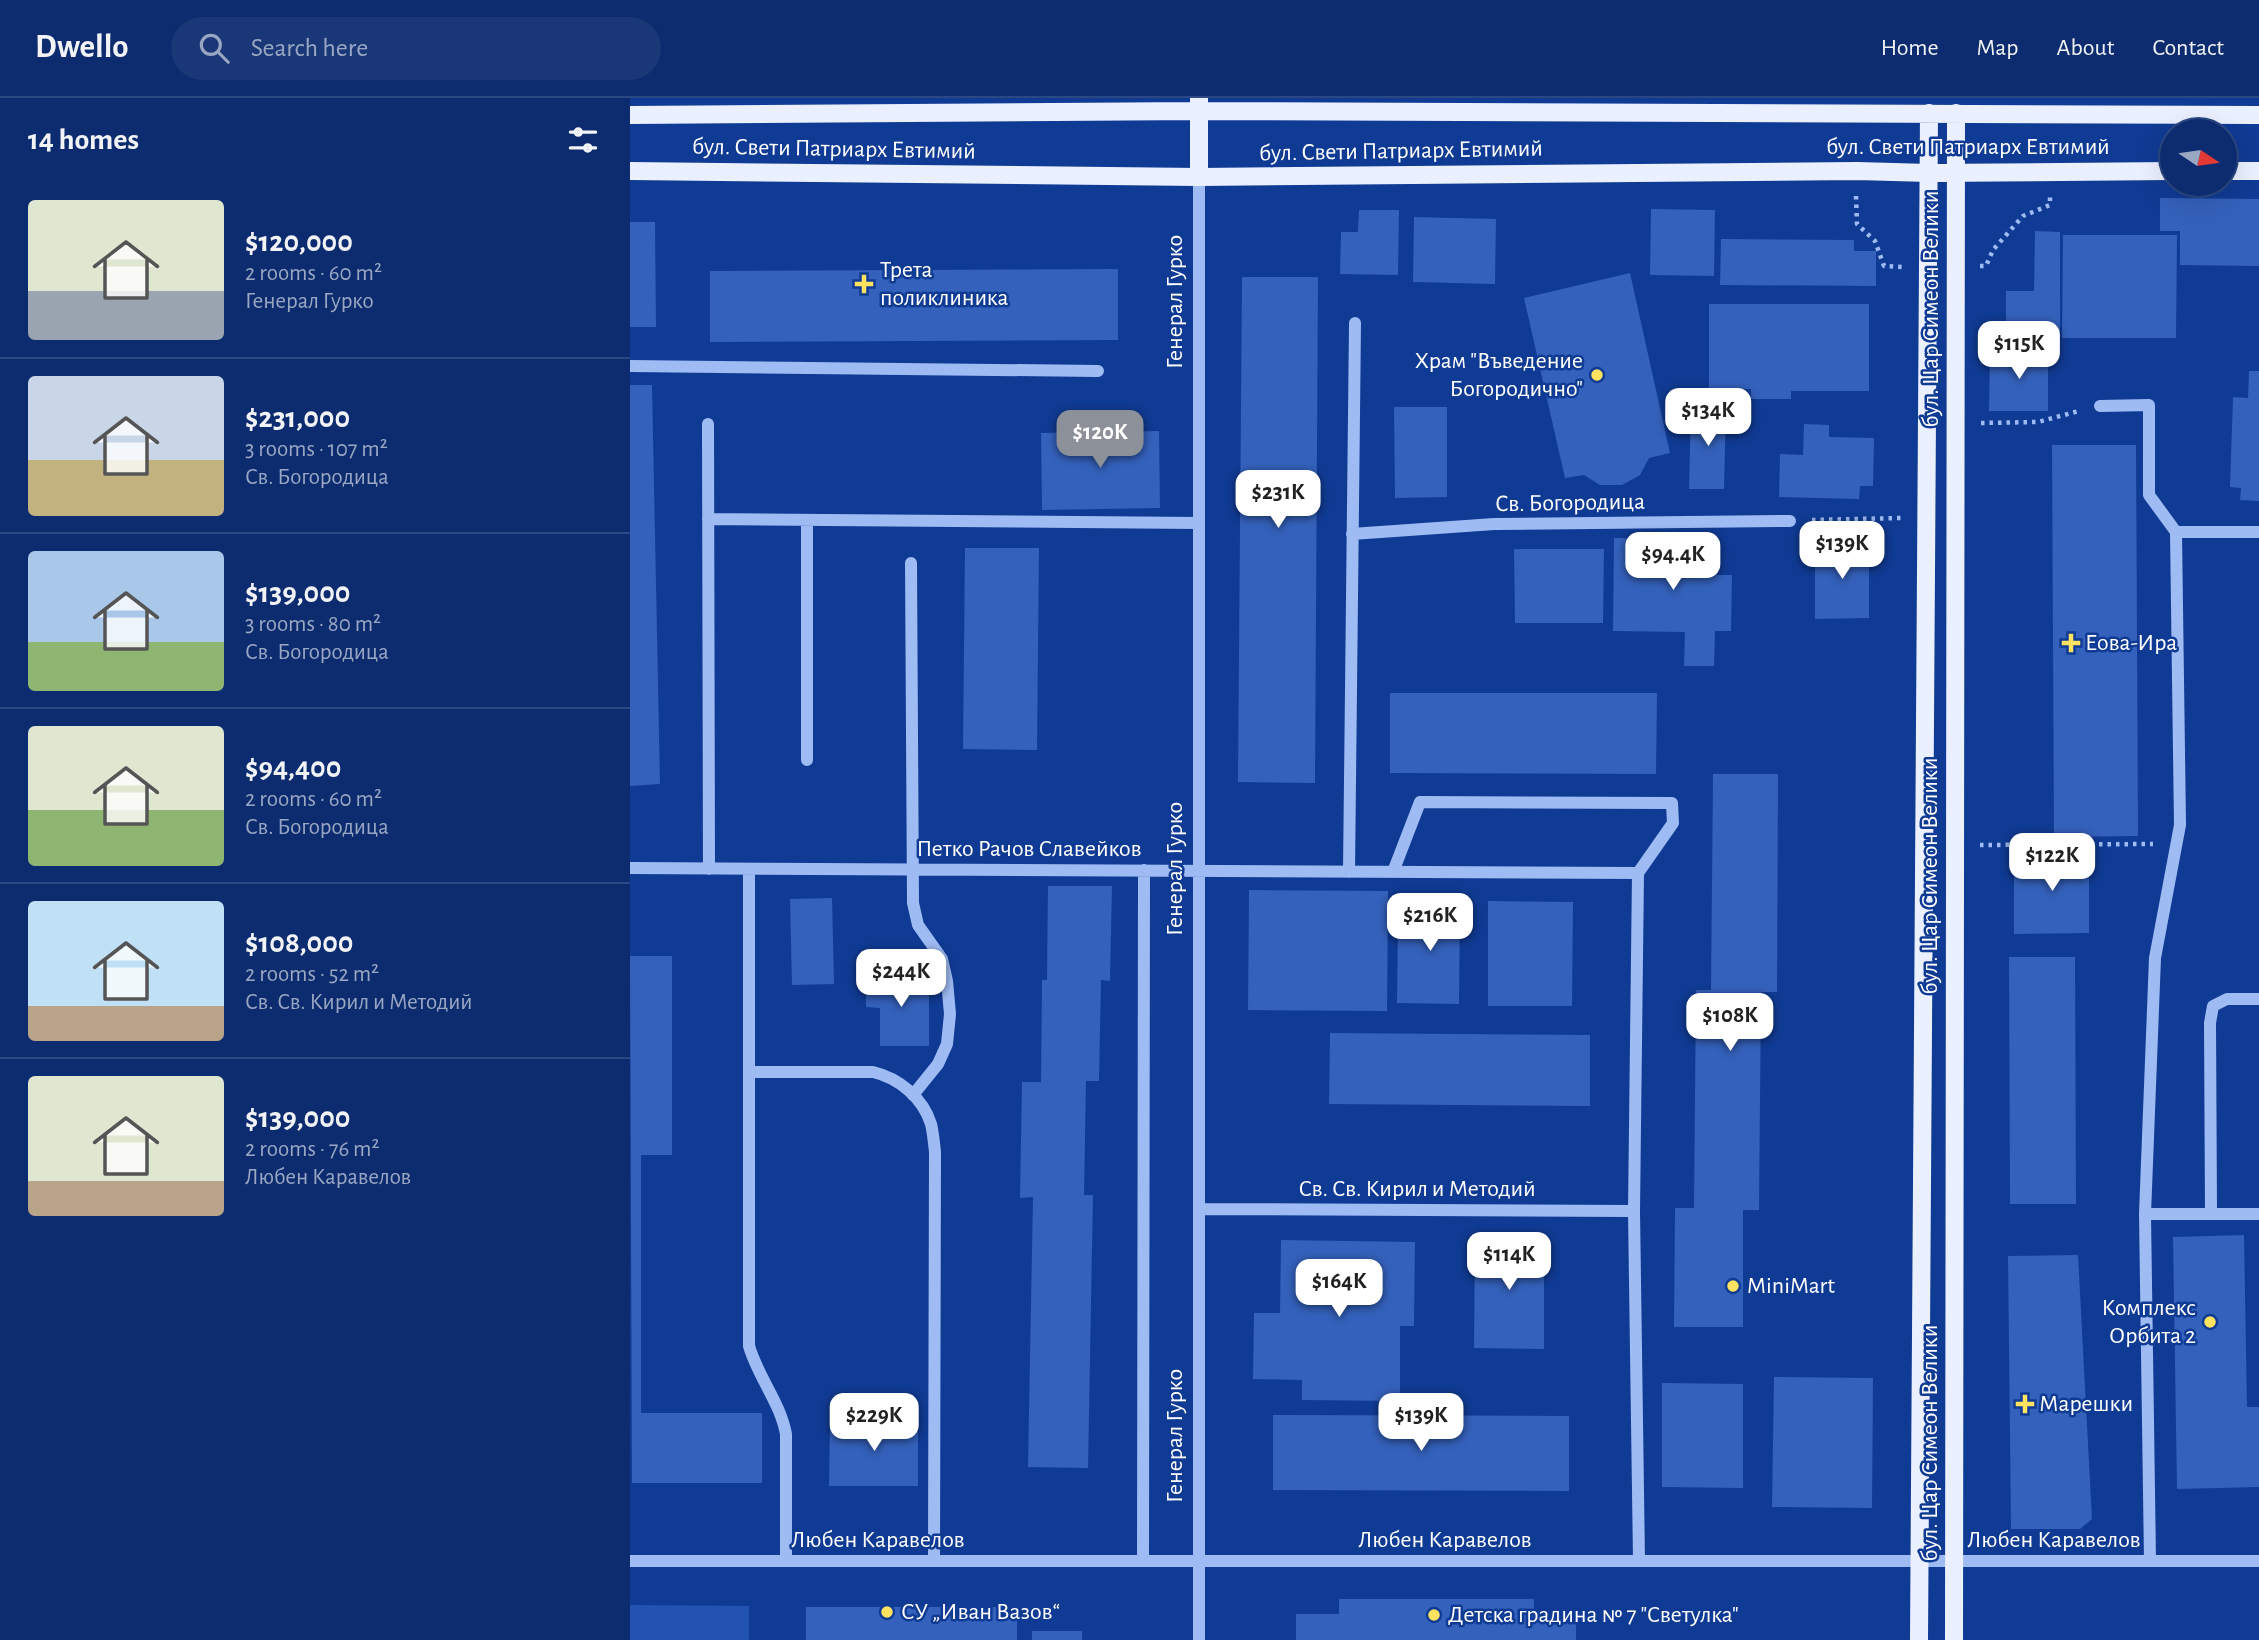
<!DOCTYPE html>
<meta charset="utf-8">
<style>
:root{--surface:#0c2c6f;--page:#1a3877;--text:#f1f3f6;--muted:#9aa7c3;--line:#2c4882;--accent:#8c9099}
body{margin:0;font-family:"Alegreya Sans",sans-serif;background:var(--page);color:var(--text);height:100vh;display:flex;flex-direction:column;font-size:26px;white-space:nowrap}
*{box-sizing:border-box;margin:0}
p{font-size:23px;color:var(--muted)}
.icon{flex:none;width:38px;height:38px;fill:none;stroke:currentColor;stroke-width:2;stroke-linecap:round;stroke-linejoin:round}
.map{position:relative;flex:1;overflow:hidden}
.side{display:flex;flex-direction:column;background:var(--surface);width:630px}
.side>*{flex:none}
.needle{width:46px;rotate:103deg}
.buttons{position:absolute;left:1530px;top:21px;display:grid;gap:14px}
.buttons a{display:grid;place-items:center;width:77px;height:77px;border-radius:50%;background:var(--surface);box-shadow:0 7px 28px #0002,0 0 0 2px var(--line);font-size:35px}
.price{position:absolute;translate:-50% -60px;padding:0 16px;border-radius:14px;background:#fff;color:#222;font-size:23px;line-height:46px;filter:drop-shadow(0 2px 4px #0008)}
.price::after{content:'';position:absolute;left:50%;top:42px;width:21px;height:16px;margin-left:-10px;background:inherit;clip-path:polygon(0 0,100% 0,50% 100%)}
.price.current{background:var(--accent);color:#fff}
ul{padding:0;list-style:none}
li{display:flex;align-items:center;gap:21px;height:175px;padding:0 28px}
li+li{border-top:2px solid var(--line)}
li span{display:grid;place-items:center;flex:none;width:196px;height:140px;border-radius:7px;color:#555}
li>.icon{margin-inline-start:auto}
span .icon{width:84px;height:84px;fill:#fffc;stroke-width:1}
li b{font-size:30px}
h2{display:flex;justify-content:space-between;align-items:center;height:84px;padding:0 28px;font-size:30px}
header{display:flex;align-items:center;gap:42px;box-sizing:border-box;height:98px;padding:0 35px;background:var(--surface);border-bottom:2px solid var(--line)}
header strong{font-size:33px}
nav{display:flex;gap:38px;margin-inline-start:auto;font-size:24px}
.search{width:490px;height:63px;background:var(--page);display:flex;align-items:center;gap:18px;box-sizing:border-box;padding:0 24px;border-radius:38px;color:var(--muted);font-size:26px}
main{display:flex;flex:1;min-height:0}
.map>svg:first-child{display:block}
.green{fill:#2253b3}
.building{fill:#3461bb}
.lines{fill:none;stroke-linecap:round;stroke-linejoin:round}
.path{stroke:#9ebbf3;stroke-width:4.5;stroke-dasharray:3.5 5;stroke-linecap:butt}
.minor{stroke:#9ebbf3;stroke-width:12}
.major{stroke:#eaf0ff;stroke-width:18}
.poi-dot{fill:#ffe360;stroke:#103b94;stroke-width:2.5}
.labels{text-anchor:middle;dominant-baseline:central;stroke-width:5;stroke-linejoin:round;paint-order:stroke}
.street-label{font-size:24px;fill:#fff;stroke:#103b94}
.poi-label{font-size:24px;fill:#fff;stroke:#103b94;text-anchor:start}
</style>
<header>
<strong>Dwello</strong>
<div class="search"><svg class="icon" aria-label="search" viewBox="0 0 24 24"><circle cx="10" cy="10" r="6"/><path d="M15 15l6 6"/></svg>Search here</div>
<nav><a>Home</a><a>Map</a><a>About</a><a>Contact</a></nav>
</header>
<main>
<section class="side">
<h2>14 homes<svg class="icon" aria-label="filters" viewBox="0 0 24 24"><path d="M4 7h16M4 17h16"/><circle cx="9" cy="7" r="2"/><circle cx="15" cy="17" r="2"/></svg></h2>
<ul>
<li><span style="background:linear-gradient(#dfe7d0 65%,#9aa5b1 0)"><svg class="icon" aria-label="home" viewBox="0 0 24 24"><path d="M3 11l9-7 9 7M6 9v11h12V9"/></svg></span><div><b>$120,000</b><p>2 rooms · 60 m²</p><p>Генерал Гурко</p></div></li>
<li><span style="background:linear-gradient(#c9d6e8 60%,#c2b280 0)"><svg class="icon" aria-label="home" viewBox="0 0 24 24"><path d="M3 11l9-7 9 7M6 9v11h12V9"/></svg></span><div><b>$231,000</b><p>3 rooms · 107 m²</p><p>Св. Богородица</p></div></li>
<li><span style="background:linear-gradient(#a9c7e8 65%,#8fb573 0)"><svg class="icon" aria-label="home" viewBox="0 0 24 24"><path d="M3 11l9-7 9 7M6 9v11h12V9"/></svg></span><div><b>$139,000</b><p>3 rooms · 80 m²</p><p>Св. Богородица</p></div></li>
<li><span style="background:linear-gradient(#dfe7d0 60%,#8fb573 0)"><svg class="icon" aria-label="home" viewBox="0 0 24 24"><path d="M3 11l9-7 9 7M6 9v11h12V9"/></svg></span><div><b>$94,400</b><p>2 rooms · 60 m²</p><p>Св. Богородица</p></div></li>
<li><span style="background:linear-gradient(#bfe0f5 75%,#b9a48a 0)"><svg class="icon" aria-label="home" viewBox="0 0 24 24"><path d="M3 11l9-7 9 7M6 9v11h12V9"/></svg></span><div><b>$108,000</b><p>2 rooms · 52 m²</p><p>Св. Св. Кирил и Методий</p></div></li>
<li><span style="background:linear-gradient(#dfe7d0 75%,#b9a48a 0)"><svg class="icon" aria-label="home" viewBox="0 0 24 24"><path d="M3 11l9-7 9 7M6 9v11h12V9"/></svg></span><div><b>$139,000</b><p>2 rooms · 76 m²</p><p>Любен Каравелов</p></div></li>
</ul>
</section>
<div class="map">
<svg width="1629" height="1542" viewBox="0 0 1629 1542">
<rect width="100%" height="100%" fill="#103b94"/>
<path class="green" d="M 0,1507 L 119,1508 L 119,1542 L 0,1542 Z"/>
<path class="building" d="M 1530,100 L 1629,101 L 1629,168 L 1550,167 L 1550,133 L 1530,133 Z
M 1021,111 L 1085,112 L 1084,178 L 1020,177 Z
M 729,112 L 769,112 L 768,177 L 710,176 L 711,134 L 728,134 Z
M 784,119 L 866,121 L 865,186 L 783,184 Z
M 0,124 L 25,124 L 26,229 L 0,229 Z
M 1405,133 L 1430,134 L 1430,248 L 1376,248 L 1376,193 L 1404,193 Z
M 1433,137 L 1547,137 L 1546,240 L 1432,240 Z
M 1091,141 L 1224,142 L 1224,153 L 1246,153 L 1246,188 L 1090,187 Z
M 488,171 L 488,242 L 80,244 L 80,173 Z
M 1000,175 L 1040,355 L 1019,360 L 1010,377 L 992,387 L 970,387 L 954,377 L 935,380 L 894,200 Z
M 612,179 L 688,179 L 685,685 L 608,684 Z
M 1079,206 L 1239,206 L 1239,293 L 1161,293 L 1161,301 L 1121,301 L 1121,291 L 1079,291 Z
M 1360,252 L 1418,252 L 1418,313 L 1359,313 Z
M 1619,273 L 1629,273 L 1629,403 L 1610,402 L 1611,390 L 1600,389 L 1603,299 L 1618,300 Z
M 0,287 L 22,287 L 30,686 L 0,688 Z
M 764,309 L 817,309 L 817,399 L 765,400 Z
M 1061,309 L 1096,309 L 1094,391 L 1059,391 Z
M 1174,326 L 1199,327 L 1199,339 L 1244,340 L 1243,388 L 1230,388 L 1229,401 L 1149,399 L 1150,356 L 1173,357 Z
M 529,333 L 530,410 L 412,412 L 411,335 Z
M 1422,347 L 1506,347 L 1508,738 L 1424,739 Z
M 984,440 L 1088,441 L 1087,477 L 1102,477 L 1101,533 L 1085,533 L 1084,568 L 1054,568 L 1055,534 L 983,533 Z
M 1185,446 L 1239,446 L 1239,520 L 1185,521 Z
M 335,450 L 409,450 L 407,652 L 333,651 Z
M 884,451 L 974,451 L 973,525 L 885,525 Z
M 760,595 L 1027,595 L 1026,676 L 760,675 Z
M 1083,676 L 1148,676 L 1147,894 L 1131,894 L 1129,1112 L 1113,1112 L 1113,1229 L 1044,1229 L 1045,1110 L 1064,1110 L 1066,892 L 1081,892 Z
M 1459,754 L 1459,835 L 1384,836 L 1384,755 Z
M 418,788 L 482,788 L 480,883 L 471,882 L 469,983 L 456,983 L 454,1097 L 463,1097 L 458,1370 L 398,1369 L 403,1099 L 390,1100 L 392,984 L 411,984 L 412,882 L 417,882 Z
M 619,792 L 758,793 L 757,913 L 618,912 Z
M 202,800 L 204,886 L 162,887 L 160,801 Z
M 783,800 L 830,800 L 829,906 L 767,905 L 768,821 L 783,821 Z
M 858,803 L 943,804 L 942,908 L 858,908 Z
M 0,858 L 42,858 L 42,1057 L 11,1057 L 11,1315 L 132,1315 L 132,1385 L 2,1385 Z
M 1379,859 L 1445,859 L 1446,1106 L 1380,1106 Z
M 236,878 L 299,878 L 299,948 L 250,948 L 250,910 L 236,909 Z
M 700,935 L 960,937 L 960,1008 L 699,1006 Z
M 845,1136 L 914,1137 L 914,1251 L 844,1250 Z
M 1614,1137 L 1617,1309 L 1629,1309 L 1629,1389 L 1547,1391 L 1543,1139 Z
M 651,1142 L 785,1144 L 784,1228 L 770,1228 L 770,1303 L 672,1302 L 672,1282 L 623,1281 L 624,1215 L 650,1215 Z
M 1448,1157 L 1462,1421 L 1450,1431 L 1381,1431 L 1378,1158 Z
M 1144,1279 L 1243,1280 L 1242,1410 L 1142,1409 Z
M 1032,1285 L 1113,1286 L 1113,1390 L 1032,1389 Z
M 643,1317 L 939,1318 L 939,1393 L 643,1392 Z
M 288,1321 L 288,1388 L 199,1388 L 200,1322 Z
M 709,1501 L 904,1501 L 904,1524 L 946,1524 L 946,1542 L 666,1542 L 666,1516 L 709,1516 Z
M 176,1509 L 387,1509 L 387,1542 L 176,1542 Z
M 402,1533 L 452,1533 L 452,1542 L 402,1542 Z"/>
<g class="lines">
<path class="path" d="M 1226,98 L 1227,126 L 1245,143 L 1254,168 L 1274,169
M 1350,168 L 1356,168 L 1363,152 L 1393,118 L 1420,107 L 1420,99
M 1351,325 L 1408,324 L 1449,313
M 1182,422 L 1271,420
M 1350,747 L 1523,746"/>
<path class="minor" d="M 0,268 L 468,273
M 1470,308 L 1519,307 L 1519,397 L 1546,434 L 1550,727 L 1525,860 L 1515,1116 L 1520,1463
M 78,326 L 79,771
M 78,421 L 569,425
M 1546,434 L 1629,434
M 722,436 L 864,426 L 1160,423
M 281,465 L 283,805 L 288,827 L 312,861 L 317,883 L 320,916 L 317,946 L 308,966 L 283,997
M 177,662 L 177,422
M 0,770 L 1008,775
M 119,771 L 119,1248 C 128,1279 150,1304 156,1336 L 156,1463
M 719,774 L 725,225
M 763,774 L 790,704 L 1042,705 L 1043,725 L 1008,775 L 1004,1113 L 1009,1463
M 119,974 L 243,974 C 269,980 293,1000 301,1026 C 303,1034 304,1045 305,1054 L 304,1463
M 569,1111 L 1004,1113
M 1515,1116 L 1629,1116
M 1581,1116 L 1580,925 L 1583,908 L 1597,901 L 1629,901
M 0,1463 L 1629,1463
M 513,1463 L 514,772
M 569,1542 L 569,79"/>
<path class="major" d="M 569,0 L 569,79
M 0,17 L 569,13 L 1629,17
M 0,73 L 569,79 L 1227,73 L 1299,75 L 1542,73
M 1594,73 L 1629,73
M 1289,1542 L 1299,15
M 1324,1542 L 1326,15"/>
</g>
<g class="poi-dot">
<path d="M230.5 175.5h7v7h7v7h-7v7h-7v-7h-7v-7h7z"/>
<circle cx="967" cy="277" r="7"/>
<path d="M1437.5 534.5h7v7h7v7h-7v7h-7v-7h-7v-7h7z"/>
<circle cx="1103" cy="1188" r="7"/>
<circle cx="1580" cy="1224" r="7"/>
<path d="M1391.5 1295.5h7v7h7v7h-7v7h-7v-7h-7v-7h7z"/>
<circle cx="257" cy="1514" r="7"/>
<circle cx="804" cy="1517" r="7"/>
</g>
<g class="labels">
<g class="street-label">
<text x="1338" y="49">бул. Свети Патриарх Евтимий</text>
<text transform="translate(204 51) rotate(1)">бул. Свети Патриарх Евтимий</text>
<text transform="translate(771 53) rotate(-1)">бул. Свети Патриарх Евтимий</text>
<text transform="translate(545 204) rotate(-90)">Генерал Гурко</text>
<text transform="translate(1301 211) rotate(-90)">бул. Цар Симеон Велики</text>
<text transform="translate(940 405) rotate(-1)">Св. Богородица</text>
<text x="399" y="751">Петко Рачов Славейков</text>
<text transform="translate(545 771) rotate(-90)">Генерал Гурко</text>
<text transform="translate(1300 778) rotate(-90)">бул. Цар Симеон Велики</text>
<text x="787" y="1091">Св. Св. Кирил и Методий</text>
<text transform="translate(545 1338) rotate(-90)">Генерал Гурко</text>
<text transform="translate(1300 1345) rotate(-90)">бул. Цар Симеон Велики</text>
<text x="248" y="1442">Любен Каравелов</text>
<text x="815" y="1442">Любен Каравелов</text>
<text x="1424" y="1442">Любен Каравелов</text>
</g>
<g class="poi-label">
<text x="250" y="172">Трета<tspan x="250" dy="28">поликлиника</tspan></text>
<text x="953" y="263" text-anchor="end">Храм "Въведение<tspan x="953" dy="28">Богородично"</tspan></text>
<text x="1455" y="545">Еова-Ира</text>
<text x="1117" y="1188">MiniMart</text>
<text x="1566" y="1210" text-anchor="end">Комплекс<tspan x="1566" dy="28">Орбита 2</tspan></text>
<text x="1409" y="1306">Марешки</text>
<text x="271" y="1514">СУ „Иван Вазов“</text>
<text x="818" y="1517">Детска градина № 7 "Светулка"</text>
</g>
</g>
</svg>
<div class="buttons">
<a><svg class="needle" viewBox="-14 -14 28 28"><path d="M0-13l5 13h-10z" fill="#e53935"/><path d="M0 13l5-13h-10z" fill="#9aa7c3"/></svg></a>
</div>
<b class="price" style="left:1389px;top:283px">$115K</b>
<b class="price" style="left:1078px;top:350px">$134K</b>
<b class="price current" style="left:470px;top:372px">$120K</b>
<b class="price" style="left:648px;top:432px">$231K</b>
<b class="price" style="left:1212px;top:483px">$139K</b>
<b class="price" style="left:1043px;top:494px">$94.4K</b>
<b class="price" style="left:1422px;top:795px">$122K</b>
<b class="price" style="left:800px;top:855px">$216K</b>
<b class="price" style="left:271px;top:911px">$244K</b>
<b class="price" style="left:1100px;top:955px">$108K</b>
<b class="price" style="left:879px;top:1194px">$114K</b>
<b class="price" style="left:709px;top:1221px">$164K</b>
<b class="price" style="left:244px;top:1355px">$229K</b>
<b class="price" style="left:791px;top:1355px">$139K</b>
</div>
</main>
